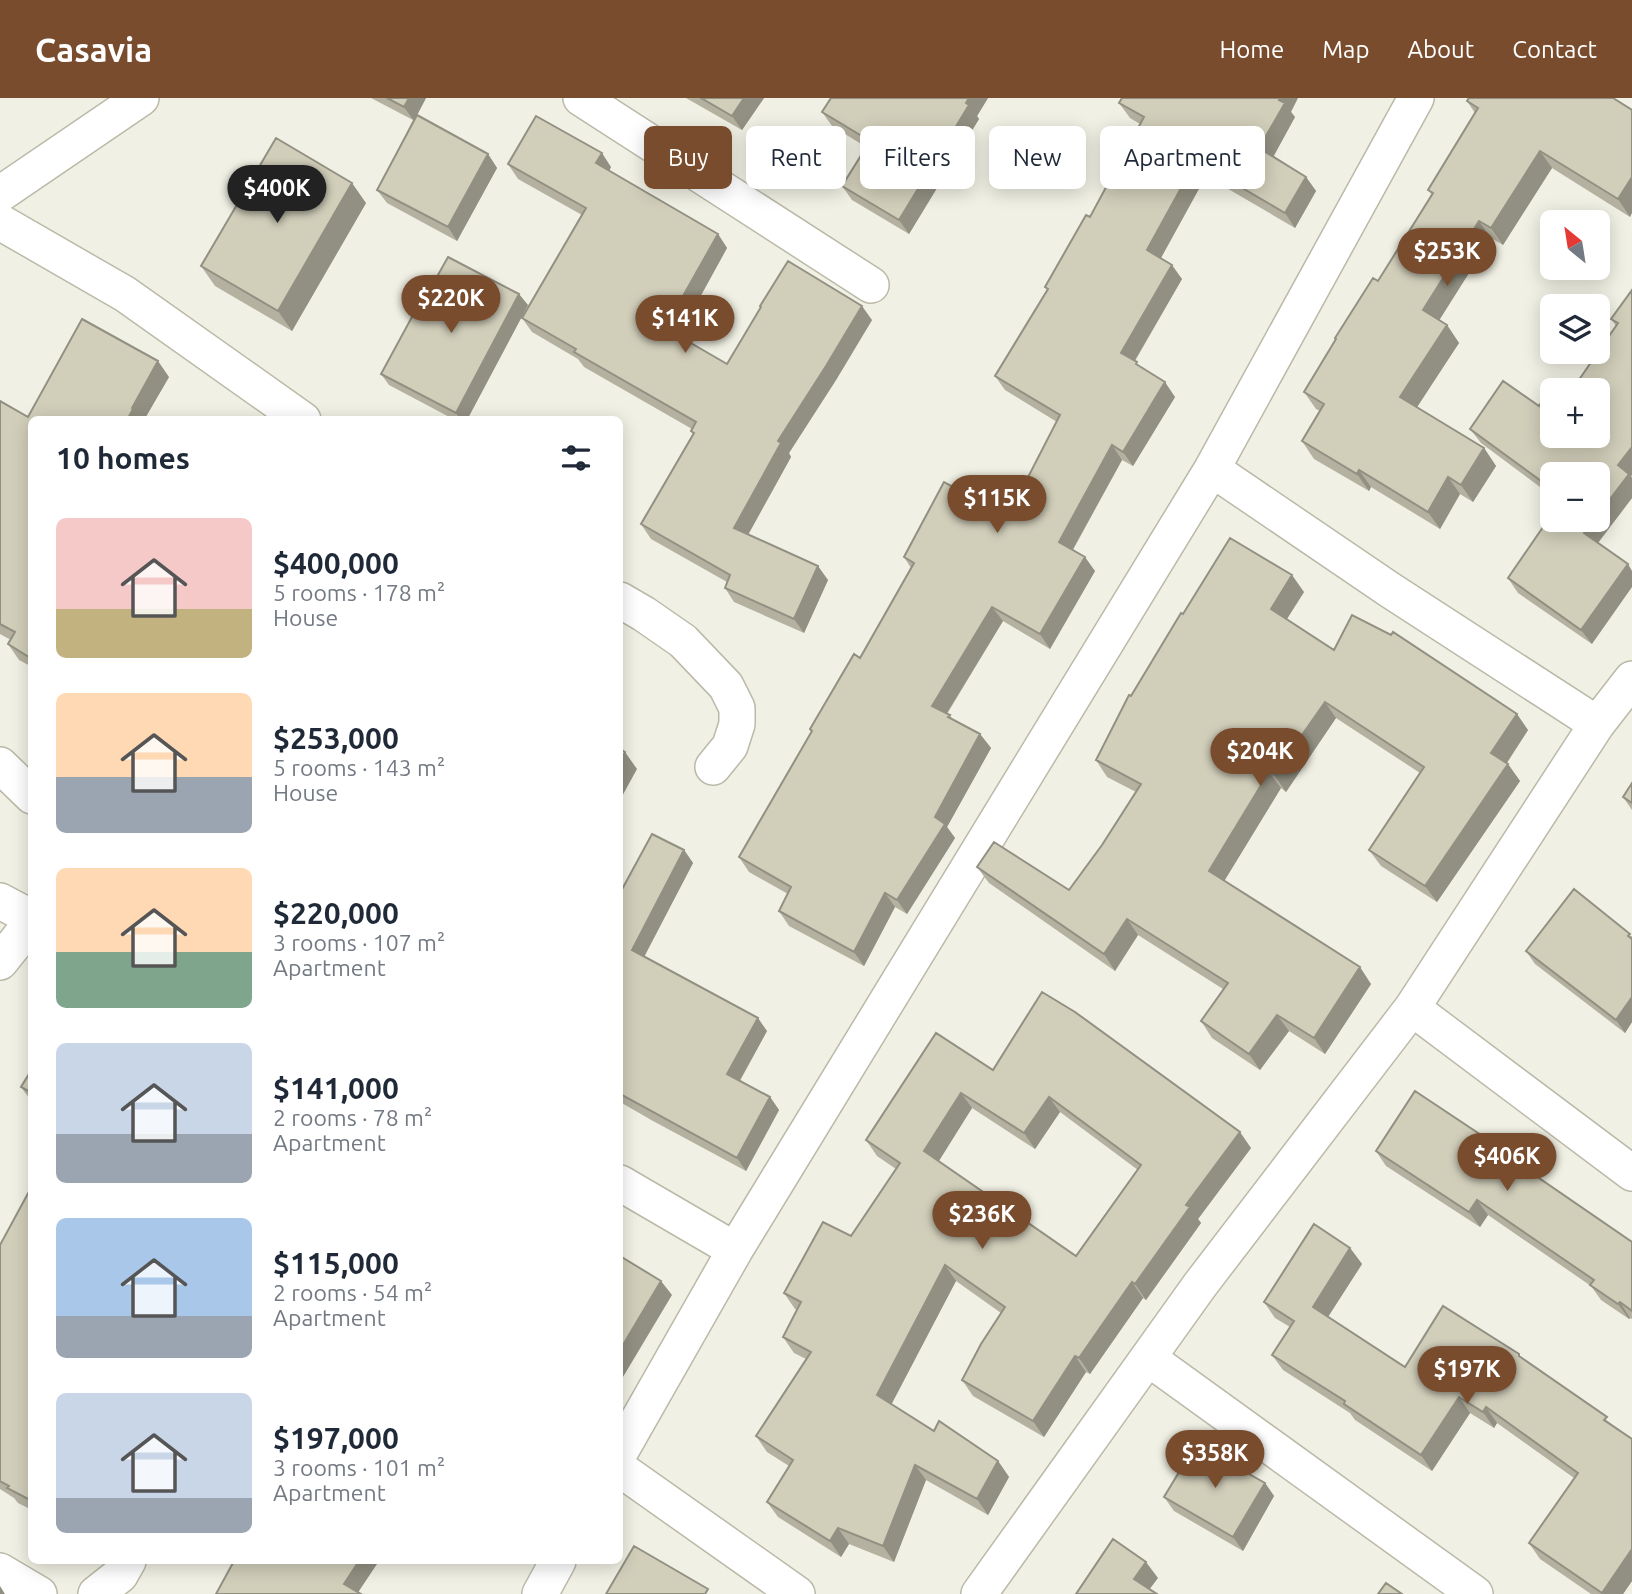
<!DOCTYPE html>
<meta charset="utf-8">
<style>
:root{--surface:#fff;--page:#f2f2f3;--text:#1f2937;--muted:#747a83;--accent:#794c2e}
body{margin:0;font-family:Ubuntu,sans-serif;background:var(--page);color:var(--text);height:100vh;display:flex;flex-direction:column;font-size:26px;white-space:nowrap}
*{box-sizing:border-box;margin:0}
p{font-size:23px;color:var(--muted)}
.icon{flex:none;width:38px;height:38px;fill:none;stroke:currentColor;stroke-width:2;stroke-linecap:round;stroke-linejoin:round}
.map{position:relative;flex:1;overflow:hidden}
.sheet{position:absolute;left:28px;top:318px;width:595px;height:1148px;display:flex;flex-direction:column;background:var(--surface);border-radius:10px;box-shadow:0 4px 18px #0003}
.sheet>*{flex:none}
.top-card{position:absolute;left:644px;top:28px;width:665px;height:63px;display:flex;gap:14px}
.needle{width:46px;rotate:330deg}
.controls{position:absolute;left:1540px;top:112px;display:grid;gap:14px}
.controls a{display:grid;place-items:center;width:70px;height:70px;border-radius:10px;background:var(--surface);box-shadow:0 4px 18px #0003;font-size:35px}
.price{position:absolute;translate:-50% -60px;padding:0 16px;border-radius:24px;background:var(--accent);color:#fff;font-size:23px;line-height:46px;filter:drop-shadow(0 2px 4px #0008)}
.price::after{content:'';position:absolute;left:50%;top:42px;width:21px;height:16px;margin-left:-10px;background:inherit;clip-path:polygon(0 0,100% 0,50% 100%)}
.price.current{background:#222;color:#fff}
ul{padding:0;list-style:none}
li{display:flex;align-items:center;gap:21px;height:175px;padding:0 28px}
li span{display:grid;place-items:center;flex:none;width:196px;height:140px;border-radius:10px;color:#555}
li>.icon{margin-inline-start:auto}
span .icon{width:84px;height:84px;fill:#fffc;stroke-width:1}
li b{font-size:30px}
h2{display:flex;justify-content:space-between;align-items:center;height:84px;padding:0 28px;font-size:30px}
.chip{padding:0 24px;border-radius:10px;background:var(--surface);box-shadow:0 4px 18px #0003;font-size:24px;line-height:63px}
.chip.current{background:var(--accent);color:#fff}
header{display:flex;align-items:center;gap:42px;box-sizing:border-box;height:98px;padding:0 35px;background:var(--accent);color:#fff}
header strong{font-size:33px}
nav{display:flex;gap:38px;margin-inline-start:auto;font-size:24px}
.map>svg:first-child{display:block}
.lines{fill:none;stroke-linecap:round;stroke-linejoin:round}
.street-casing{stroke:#bbb9a7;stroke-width:38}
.street{stroke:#fff;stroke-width:35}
.wall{fill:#b4b1a0;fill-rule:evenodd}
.shaded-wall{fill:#929082}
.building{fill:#d1ceba;stroke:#929082;stroke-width:2;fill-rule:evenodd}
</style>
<header>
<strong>Casavia</strong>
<nav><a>Home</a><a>Map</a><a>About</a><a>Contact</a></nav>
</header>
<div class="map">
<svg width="1632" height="1496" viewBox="0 0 1632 1496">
<rect width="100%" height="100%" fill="#f0f0e4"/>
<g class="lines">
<g class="street-casing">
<path id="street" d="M 581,0 L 871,187
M 0,96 L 141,0
M 0,124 L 125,196 L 303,322
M 1212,371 L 1390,492 L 1597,626
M 620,502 L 644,516 L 683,543 L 726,588 L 737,610 L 737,626 L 730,648 L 713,669
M 0,667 L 32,698
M 0,803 L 32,820
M 0,864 L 32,824
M 1412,910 L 1632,1075
M 620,1085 L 735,1152
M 1148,1260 L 1475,1496
M 620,1354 L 735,1152 L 1212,371 L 1416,0
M 620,1371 L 797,1496
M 0,1473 L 39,1496
M 96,1496 L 120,1477 L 128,1463
M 540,1496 L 558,1463
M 979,1496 L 1200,1187 L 1412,910 L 1597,626 L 1632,581"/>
</g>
<use href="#street" class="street"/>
</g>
<path class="wall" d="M 371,0 L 426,0 L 417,17 L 488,56 L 497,70 L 457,143 L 387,105 L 377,92 L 413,22 Z
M 686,0 L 764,0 L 742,32 Z
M 831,0 L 988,0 L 977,18 L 979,21 L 909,136 L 852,102 L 842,88 L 866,49 L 832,28 L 822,14 Z
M 1613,0 L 1630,119 L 1552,70 L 1503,147 L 1491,140 L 1439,222 L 1447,227 L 1459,245 L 1416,309 L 1484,350 L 1496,368 L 1473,404 L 1460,396 L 1440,431 L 1371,389 L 1369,393 L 1314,361 L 1302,343 L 1320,313 L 1316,311 L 1304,294 L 1378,183 L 1432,97 L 1428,92 L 1475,15 L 1467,3 Z
M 1119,5 L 1291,14 L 1295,19 L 1273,58 L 1306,79 L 1316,93 L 1295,130 L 1206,78 L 1161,160 L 1182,181 L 1135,263 L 1140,269 L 1175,299 L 1133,368 L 1122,362 L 1073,452 L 1095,473 L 1050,551 L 1003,523 L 947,616 L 950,617 L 952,621 L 980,636 L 991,650 L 947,729 L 955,740 L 907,816 L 895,809 L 864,868 L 789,828 L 779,813 L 788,796 L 749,774 L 739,759 L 812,634 L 810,631 L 860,560 L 911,470 L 904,459 L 1004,416 L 1024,387 L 1057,324 L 1005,292 L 995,278 L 1047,192 L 1045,189 L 1090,119 L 1140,26 L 1130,20 Z
M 508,66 L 611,69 L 609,73 L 718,136 L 727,150 L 679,238 L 727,266 L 761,210 L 760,208 L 872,222 L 836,282 L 789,355 L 791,359 L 748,437 L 828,482 L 804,535 L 734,504 L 725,490 L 727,484 L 651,441 L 641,426 L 693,337 L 691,333 L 692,331 L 584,269 L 578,261 L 532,234 L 522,220 L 582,117 L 518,81 Z
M 366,105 L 292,233 L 215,188 L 201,168 Z
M 1632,192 L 1632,377 L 1631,378 L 1632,380 L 1632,400 L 1598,445 L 1592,546 L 1518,495 L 1508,480 L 1598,422 L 1552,376 L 1552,398 L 1481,345 L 1470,331 L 1552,338 L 1616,228 L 1611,221 Z
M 528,207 L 467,322 L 455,322 L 389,287 L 381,276 L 415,218 Z
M 169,279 L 144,322 L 32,322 L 32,569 L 19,562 L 8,546 L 11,542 L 0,536 L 0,303 L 28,319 Z
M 1304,494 L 1287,521 L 1334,552 L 1528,632 L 1507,665 L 1520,683 L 1437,804 L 1381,768 L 1369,752 L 1420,675 L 1336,620 L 1286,694 L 1281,690 L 1224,783 L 1371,886 L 1325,956 L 1289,933 L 1260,972 L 1212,940 L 1201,923 L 1223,891 L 1138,837 L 1115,873 L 989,785 L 977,769 L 1069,792 L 1102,747 L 1136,694 L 1107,679 L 1096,662 L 1131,598 L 1183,516 Z
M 1632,685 L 1632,712 L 1623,699 Z
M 684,752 L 693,765 L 644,858 L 767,933 L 740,983 L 770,999 L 779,1012 L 746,1073 L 653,1023 L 620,1004 L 620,795 Z
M 1632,838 L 1632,924 L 1625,935 L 1535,866 L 1526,853 Z
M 32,971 L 32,1004 L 21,989 Z
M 993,972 L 1251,1050 L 1198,1121 L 1201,1125 L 1146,1202 L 1143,1200 L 1090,1276 L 1086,1274 L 1044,1339 L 973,1298 L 962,1282 L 1001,1215 L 956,1183 L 891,1306 L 934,1333 L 998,1363 L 1009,1379 L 988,1417 L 926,1382 L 894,1464 L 849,1446 L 841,1459 L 778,1419 L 767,1404 L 789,1368 L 767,1354 L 756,1338 L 806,1261 L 794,1255 L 783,1239 L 797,1212 L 795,1211 L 784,1195 L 851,1138 L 896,1071 L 877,1058 L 866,1042 ZM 972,1010 L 1035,1051 L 1060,1014 L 1138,1072 L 1076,1158 L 939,1063 Z
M 1376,1053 L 1508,1055 L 1513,1062 L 1632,1144 L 1632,1221 L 1630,1220 L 1629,1221 L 1601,1202 L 1591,1188 L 1488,1117 L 1480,1129 L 1386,1068 Z
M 32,1088 L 32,1412 L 18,1405 L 14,1400 L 0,1391 L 0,1147 Z
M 1350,1150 L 1362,1166 L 1328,1219 L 1405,1269 L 1522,1260 L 1632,1341 L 1632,1483 L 1623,1496 L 1591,1496 L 1540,1461 L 1529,1445 L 1574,1380 L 1497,1325 L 1494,1330 L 1470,1315 L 1432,1373 L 1355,1322 L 1350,1315 L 1283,1272 L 1272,1257 L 1290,1229 L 1275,1220 L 1264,1204 Z
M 1265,1385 L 1274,1398 L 1243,1453 L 1174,1413 L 1164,1399 Z"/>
<path class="shaded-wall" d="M 409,0 L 426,0 L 414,23 L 404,9 Z
M 744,0 L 764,0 L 742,32 L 732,18 Z
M 969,0 L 988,0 L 977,18 L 979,21 L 909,136 L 899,122 Z
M 1280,0 L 1298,0 L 1291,14 L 1295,19 L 1270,65 L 1259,50 Z
M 1540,53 L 1552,70 L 1503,147 L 1491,130 Z
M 602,55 L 611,69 L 606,79 L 596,65 Z
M 488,56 L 497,70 L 457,143 L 448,129 Z
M 1196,63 L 1206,78 L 1157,167 L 1147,152 Z
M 1306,79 L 1316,93 L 1295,130 L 1285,115 Z
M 1632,79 L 1632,115 L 1630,119 L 1618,101 Z
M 352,85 L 366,105 L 292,233 L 278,213 Z
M 1479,123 L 1491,140 L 1435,229 L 1423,212 Z
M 718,136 L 727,150 L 675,244 L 665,230 Z
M 1172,167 L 1182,181 L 1131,269 L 1121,255 Z
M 519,196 L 528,207 L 467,322 L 461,322 L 456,315 Z
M 862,208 L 872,222 L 836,282 L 789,355 L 791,359 L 744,444 L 734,430 L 778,343 Z
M 1447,227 L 1459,245 L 1412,317 L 1400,299 Z
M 158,263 L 169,279 L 144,322 L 127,322 L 132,310 Z
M 1165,284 L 1175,299 L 1133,368 L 1123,354 Z
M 1112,347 L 1122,362 L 1069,458 L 1059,444 Z
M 1632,349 L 1632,377 L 1631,378 L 1632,380 L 1632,400 L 1594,450 L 1584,435 L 1594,422 L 1598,422 L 1598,417 L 1618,367 Z
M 1484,350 L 1496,368 L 1473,404 L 1461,387 Z
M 1359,372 L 1371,389 L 1369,393 L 1357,376 Z
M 1448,379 L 1460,396 L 1440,431 L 1428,414 Z
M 1085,459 L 1095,473 L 1050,551 L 1040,536 Z
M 1628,466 L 1632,473 L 1632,489 L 1592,546 L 1581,532 Z
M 818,468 L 828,482 L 804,535 L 794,521 Z
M 1292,477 L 1304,494 L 1283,527 L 1271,511 Z
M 992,509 L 1003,523 L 942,623 L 932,608 Z
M 1325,604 L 1336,620 L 1286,694 L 1274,677 Z
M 1517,616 L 1528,632 L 1502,672 L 1491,655 Z
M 980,636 L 991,650 L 947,729 L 955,740 L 907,816 L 897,802 L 935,719 Z
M 625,654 L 637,671 L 620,702 L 620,663 Z
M 1508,666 L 1520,683 L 1437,804 L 1425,788 Z
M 1269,674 L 1281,690 L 1220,790 L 1209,773 Z
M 684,752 L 693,765 L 641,865 L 632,852 Z
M 885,795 L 895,809 L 864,868 L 854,854 Z
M 1127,821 L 1138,837 L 1115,873 L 1104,856 Z
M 1360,869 L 1371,886 L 1325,956 L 1314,940 Z
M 1632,899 L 1632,924 L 1625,935 L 1616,922 Z
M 1277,917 L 1289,933 L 1260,972 L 1249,956 Z
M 758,920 L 767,933 L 736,989 L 727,976 Z
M 961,995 L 972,1010 L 935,1069 L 924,1053 Z
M 770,999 L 779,1012 L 746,1073 L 737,1060 Z
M 1049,999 L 1060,1014 L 1035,1051 L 1024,1035 Z
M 1240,1034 L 1251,1050 L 1198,1121 L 1201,1125 L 1146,1202 L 1135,1186 L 1186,1107 Z
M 1477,1102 L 1488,1117 L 1480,1129 L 1469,1114 Z
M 1350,1150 L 1362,1166 L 1324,1225 L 1313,1209 Z
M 945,1167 L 956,1183 L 888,1313 L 877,1297 Z
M 661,1183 L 672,1197 L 620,1284 L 620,1252 Z
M 1132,1184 L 1143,1200 L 1090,1276 L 1079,1260 Z
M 1620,1204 L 1630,1220 L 1629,1221 L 1618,1206 Z
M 1075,1258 L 1086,1274 L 1044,1339 L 1033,1323 Z
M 1459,1299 L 1470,1315 L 1432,1373 L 1421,1357 Z
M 1486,1309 L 1497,1325 L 1494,1330 L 1483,1314 Z
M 998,1363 L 1009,1379 L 988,1417 L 977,1401 Z
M 915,1367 L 926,1382 L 894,1464 L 883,1448 Z
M 1265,1385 L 1274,1398 L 1243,1453 L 1233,1439 Z
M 838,1430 L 849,1446 L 841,1459 L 830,1443 Z
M 1632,1451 L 1632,1483 L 1623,1496 L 1602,1496 L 1602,1495 Z
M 359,1463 L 379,1463 L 357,1496 L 344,1486 Z
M 1146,1464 L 1158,1480 L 1146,1496 L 1134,1481 Z
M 0,1488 L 5,1496 L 0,1496 Z"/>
<path class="building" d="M 387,0 L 409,0 L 404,9 Z
M 701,0 L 744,0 L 732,18 Z
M 831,0 L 969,0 L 966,5 L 969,7 L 899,122 L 842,88 L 870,43 L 822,14 Z
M 1122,0 L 1280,0 L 1279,2 L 1285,5 L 1259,50 L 1306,79 L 1285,115 L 1196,63 L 1147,152 L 1172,167 L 1121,255 L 1137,264 L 1136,266 L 1165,284 L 1123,354 L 1112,347 L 1059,444 L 1085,459 L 1040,536 L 992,509 L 932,608 L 950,617 L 948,619 L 980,636 L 935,719 L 945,726 L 897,802 L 885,795 L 854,854 L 779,813 L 791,789 L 739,759 L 812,633 L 810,631 L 854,556 L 860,560 L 914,465 L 904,459 L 944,384 L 1004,416 L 1021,386 L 1024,387 L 1060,317 L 995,278 L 1048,191 L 1045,189 L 1086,117 L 1090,119 L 1144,19 L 1119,5 Z
M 1469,0 L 1613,0 L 1632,12 L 1632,79 L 1618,101 L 1540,53 L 1491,130 L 1479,123 L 1423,212 L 1447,227 L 1400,299 L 1484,350 L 1461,387 L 1448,379 L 1428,414 L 1359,372 L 1357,376 L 1302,343 L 1324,306 L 1304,294 L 1336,241 L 1335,240 L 1373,180 L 1378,183 L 1433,95 L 1428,92 L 1478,10 L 1467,3 Z
M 417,17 L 488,56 L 448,129 L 377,92 Z
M 536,18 L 602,55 L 596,65 L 718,136 L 665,230 L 727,266 L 761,209 L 760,208 L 788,163 L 862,208 L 826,268 L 778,343 L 781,345 L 734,430 L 818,468 L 794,521 L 725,490 L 730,477 L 641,426 L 694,335 L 691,333 L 696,324 L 574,254 L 576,251 L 522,220 L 586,110 L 508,66 Z
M 276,40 L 352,85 L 278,213 L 201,168 Z
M 448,159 L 519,196 L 456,315 L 381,276 L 413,217 L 415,218 Z
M 1632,192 L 1632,349 L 1618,367 L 1629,376 L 1598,417 L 1598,376 L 1552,376 L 1552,391 L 1470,331 L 1503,283 L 1539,308 L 1547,295 L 1552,299 L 1552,338 L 1598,338 L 1598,292 L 1572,292 L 1618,225 L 1611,221 Z
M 82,221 L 158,263 L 132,310 L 133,311 L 127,322 L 32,322 L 32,561 L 8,546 L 15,534 L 0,526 L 0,303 L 28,319 Z
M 1552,416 L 1552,422 L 1594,422 L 1584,435 L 1628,466 L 1581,532 L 1508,480 Z
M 1230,440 L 1292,477 L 1271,511 L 1334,552 L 1352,517 L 1391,537 L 1393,534 L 1517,616 L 1491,655 L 1508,666 L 1425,788 L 1369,752 L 1424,669 L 1325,604 L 1274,677 L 1269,674 L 1209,773 L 1360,869 L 1314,940 L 1277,917 L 1249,956 L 1201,923 L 1228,885 L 1127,821 L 1104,856 L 977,769 L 994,744 L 1069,792 L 1102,747 L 1141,686 L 1096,662 L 1129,597 L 1131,598 L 1181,515 L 1183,516 Z
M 620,651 L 625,654 L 620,663 Z
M 1632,685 L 1632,705 L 1623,699 Z
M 652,736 L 684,752 L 632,852 L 758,920 L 727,976 L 770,999 L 737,1060 L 620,996 L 620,795 Z
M 1574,791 L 1630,836 L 1628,838 L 1632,841 L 1632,899 L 1616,922 L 1526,853 Z
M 1042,894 L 1075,914 L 1240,1034 L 1186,1107 L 1190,1109 L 1135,1186 L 1132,1184 L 1079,1260 L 1075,1258 L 1033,1323 L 962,1282 L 981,1246 L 1005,1209 L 945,1167 L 877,1297 L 934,1333 L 939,1323 L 998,1363 L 977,1401 L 915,1367 L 883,1448 L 838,1430 L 830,1443 L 767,1404 L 793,1362 L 756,1338 L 811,1254 L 783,1239 L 801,1204 L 784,1195 L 823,1124 L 851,1138 L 900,1065 L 866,1042 L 936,935 L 993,972 ZM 961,995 L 1024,1035 L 1049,999 L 1141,1067 L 1076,1158 L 924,1053 Z
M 32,971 L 32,995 L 21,989 Z
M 1415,993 L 1508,1055 L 1507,1058 L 1632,1144 L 1632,1213 L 1620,1204 L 1618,1206 L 1590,1187 L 1594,1182 L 1477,1102 L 1469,1114 L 1376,1053 Z
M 32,1088 L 32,1403 L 7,1390 L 9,1388 L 0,1383 L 0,1147 Z
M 1314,1126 L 1350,1150 L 1313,1209 L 1405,1269 L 1443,1208 L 1519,1256 L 1519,1258 L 1607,1319 L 1604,1322 L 1632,1341 L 1632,1451 L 1602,1495 L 1529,1445 L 1578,1375 L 1486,1309 L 1483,1314 L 1459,1299 L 1421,1357 L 1344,1306 L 1345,1303 L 1272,1257 L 1294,1223 L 1264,1204 Z
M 620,1158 L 661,1183 L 620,1252 Z
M 1196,1346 L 1265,1385 L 1233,1439 L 1164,1399 Z
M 1113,1441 L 1146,1464 L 1134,1481 L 1157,1496 L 1076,1496 Z
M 634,1448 L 708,1491 L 705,1496 L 606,1496 Z
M 234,1463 L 359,1463 L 344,1486 L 361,1496 L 216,1496 Z
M 1386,1485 L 1402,1496 L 1378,1496 Z"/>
</svg>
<div class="controls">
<a><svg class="needle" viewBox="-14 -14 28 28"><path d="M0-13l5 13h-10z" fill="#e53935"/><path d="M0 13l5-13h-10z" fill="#747a83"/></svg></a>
<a><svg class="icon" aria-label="layers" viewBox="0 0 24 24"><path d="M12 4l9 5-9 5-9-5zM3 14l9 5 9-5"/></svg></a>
<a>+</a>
<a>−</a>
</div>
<b class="price current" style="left:277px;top:127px">$400K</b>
<b class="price" style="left:1447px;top:190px">$253K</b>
<b class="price" style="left:451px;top:237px">$220K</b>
<b class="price" style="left:685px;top:257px">$141K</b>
<b class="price" style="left:997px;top:437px">$115K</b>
<b class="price" style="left:1260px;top:690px">$204K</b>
<b class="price" style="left:1507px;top:1095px">$406K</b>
<b class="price" style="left:982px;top:1153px">$236K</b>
<b class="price" style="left:1467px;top:1308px">$197K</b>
<b class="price" style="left:1215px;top:1392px">$358K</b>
<div class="top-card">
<a class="chip current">Buy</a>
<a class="chip">Rent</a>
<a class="chip">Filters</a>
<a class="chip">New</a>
<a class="chip">Apartment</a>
</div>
<section class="sheet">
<h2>10 homes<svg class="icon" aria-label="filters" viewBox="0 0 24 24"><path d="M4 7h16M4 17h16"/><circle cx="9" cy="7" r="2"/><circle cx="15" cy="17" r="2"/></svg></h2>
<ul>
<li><span style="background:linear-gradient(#f6c9c9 65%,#c2b280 0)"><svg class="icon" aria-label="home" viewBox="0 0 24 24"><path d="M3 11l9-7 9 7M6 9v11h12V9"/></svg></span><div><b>$400,000</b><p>5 rooms · 178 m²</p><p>House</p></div></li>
<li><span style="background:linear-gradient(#ffd9b3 60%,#9aa5b1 0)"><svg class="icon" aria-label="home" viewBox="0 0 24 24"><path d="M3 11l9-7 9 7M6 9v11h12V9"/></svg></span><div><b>$253,000</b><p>5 rooms · 143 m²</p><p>House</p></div></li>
<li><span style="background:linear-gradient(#ffd9b3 60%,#7fa58c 0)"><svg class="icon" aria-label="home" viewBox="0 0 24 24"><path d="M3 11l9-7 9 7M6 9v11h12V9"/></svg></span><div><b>$220,000</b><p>3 rooms · 107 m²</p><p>Apartment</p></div></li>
<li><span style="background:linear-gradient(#c9d6e8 65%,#9aa5b1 0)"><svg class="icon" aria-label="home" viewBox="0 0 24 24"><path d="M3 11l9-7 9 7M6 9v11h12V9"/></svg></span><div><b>$141,000</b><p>2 rooms · 78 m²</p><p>Apartment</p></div></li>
<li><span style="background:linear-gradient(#a9c7e8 70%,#9aa5b1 0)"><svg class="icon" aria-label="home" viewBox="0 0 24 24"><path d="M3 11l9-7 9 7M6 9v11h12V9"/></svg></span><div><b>$115,000</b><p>2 rooms · 54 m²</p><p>Apartment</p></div></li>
<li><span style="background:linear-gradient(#c9d6e8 75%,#9aa5b1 0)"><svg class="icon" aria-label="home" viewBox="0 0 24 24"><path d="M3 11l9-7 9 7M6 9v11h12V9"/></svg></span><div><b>$197,000</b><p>3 rooms · 101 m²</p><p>Apartment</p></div></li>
</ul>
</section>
</div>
